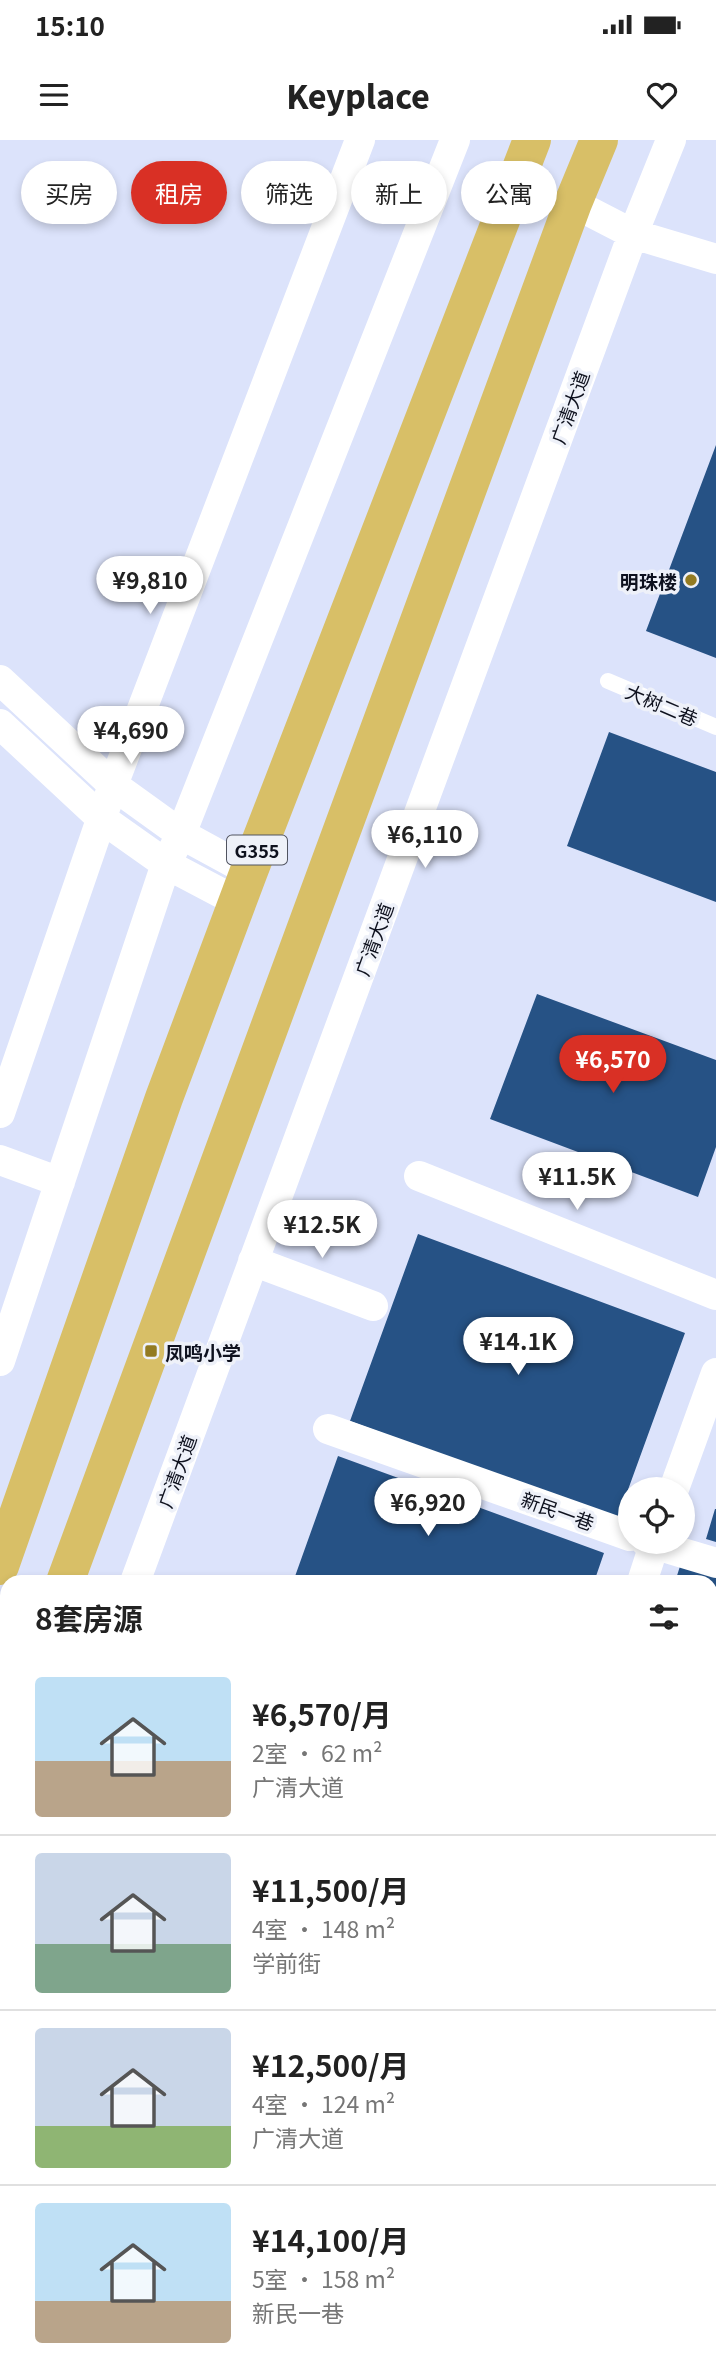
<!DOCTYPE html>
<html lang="zh">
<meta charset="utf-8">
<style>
:root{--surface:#fff;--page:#f2f2f2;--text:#222;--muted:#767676;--line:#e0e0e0;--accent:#d93025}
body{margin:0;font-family:Georgia,"Noto Sans SC",serif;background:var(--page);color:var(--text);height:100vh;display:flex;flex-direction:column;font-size:26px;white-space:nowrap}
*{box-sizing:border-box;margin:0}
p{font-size:23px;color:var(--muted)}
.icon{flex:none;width:38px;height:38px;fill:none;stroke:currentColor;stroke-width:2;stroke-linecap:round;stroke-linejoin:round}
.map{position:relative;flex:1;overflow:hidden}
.details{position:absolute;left:0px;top:1435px;width:718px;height:800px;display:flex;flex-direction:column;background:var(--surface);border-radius:21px 21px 0 0;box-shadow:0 4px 10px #0003}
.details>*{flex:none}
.banner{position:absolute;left:21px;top:21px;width:676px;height:63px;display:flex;gap:14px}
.controls{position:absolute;left:618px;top:1337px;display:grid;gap:14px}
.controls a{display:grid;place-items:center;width:77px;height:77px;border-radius:50%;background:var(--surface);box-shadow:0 4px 10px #0003;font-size:35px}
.price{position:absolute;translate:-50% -60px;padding:0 16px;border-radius:24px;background:#fff;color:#222;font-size:23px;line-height:46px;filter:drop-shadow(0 2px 4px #0008)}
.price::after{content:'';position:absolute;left:50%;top:42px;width:21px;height:16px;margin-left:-10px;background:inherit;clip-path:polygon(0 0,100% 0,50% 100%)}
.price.on{background:var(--accent);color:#fff}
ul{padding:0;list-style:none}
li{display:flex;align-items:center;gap:21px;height:175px;padding:0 35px}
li+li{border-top:2px solid var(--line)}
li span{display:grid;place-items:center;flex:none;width:196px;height:140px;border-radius:7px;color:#555}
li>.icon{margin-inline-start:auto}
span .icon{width:84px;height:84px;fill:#fffc;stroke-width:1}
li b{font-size:30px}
h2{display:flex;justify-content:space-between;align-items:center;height:84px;padding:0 35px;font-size:30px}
.pill{padding:0 24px;border-radius:32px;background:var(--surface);box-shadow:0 4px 10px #0003;font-size:24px;line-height:63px}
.pill.on{background:var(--accent);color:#fff}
.status{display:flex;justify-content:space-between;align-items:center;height:49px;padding:0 35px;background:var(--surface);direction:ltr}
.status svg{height:19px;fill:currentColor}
header{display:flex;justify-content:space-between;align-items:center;height:91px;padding:0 35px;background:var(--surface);font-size:32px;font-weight:800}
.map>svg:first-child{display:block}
.building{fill:#265285}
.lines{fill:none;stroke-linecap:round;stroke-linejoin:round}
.service{stroke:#fff;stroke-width:16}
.minor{stroke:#fff;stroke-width:30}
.trunk{stroke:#d8bf67;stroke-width:38}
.poi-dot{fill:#937b22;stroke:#eef1f9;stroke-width:2.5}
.labels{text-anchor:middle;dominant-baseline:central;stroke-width:7;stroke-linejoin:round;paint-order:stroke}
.shield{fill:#eef1f9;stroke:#515460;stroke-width:2}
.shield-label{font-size:18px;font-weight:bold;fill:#0e111e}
.street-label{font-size:19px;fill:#0e111e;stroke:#eef1f9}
.poi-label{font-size:19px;font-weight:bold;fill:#0e111e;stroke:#eef1f9;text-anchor:end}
</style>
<div class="status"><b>15:10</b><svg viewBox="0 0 49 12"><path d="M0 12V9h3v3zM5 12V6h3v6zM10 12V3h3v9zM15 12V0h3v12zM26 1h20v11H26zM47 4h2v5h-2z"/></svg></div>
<header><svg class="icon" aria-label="menu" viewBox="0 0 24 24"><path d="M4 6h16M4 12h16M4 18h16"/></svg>Keyplace<svg class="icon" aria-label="heart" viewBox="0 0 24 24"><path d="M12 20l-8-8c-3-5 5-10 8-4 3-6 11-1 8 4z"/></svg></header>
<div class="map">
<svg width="716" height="2234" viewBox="0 0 716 2234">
<rect width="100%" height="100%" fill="#dce3fb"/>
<path class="building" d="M 716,305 L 716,518 L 646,491 Z
M 609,592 L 716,632 L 716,762 L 567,706 Z
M 537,854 L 716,920 L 716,1007 L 698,1057 L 490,979 Z
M 418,1094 L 685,1193 L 617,1380 L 350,1281 Z
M 338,1316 L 604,1413 L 594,1442 L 293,1442 Z
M 715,1369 L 716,1369 L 716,1402 L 706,1399 Z
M 681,1423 L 716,1435 L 716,1599 L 710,1597 L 710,1442 L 675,1442 Z
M 710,1629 L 716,1631 L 716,1795 L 710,1793 Z
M 710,1835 L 716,1837 L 716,2003 L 710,2001 Z
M 716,2113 L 716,2214 L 710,2212 L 710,2128 Z
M 21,2228 L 325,2228 L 323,2234 L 18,2234 Z
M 406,2228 L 616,2228 L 633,2234 L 404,2234 Z"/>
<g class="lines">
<path class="service" d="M 608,541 L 716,587
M 710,1614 L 716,1616
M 710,1804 L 716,1806
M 710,2071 L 716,2055"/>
<path class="minor" d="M 573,63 L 633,94 L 716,119
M 0,540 L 113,645 L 181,694 L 249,731
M 0,584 L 101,678 L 166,724 L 238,762
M 0,973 L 113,645 L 360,0
M 0,1020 L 60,1042
M 419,1036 L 716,1155
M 253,1121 L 373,1166
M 0,1221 L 166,724 L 181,694 L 455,0
M 328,1289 L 630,1396
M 674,1349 L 716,1233
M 646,1402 L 716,1423
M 135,1442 L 633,94 L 671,0
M 642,1442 L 655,1402
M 0,1806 L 7,1788
M 710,2023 L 716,2025
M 651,2228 L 670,2234
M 389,2234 L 391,2228"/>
<path class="trunk" d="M 0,1426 L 164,958 L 249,731 L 532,0
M 65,1442 L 573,63 L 599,0
M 0,1617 L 7,1598"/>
</g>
<g class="poi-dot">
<circle cx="691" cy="440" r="7"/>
<rect x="144" y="1204" width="14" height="14" rx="3.5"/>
</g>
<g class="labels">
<rect class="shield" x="227" y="695.5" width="60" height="29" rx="5"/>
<g class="shield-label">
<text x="257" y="710">G355</text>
</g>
<g class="street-label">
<text transform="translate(569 267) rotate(-70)">广清大道</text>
<text transform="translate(662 564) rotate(23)">大树二巷</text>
<text transform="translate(373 799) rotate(-70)">广清大道</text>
<text transform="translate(176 1331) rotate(-70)">广清大道</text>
<text transform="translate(558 1370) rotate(20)">新民一巷</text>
</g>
<g class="poi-label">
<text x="677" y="440">明珠楼</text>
<text x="165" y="1211" text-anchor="start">凤鸣小学</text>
</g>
</g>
</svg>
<div class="controls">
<a><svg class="icon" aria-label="locate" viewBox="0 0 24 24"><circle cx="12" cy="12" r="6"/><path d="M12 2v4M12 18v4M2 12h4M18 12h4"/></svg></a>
</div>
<b class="price" style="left:150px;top:476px">¥9,810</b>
<b class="price" style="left:131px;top:626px">¥4,690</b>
<b class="price" style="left:425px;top:730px">¥6,110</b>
<b class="price on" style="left:613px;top:955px">¥6,570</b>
<b class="price" style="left:577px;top:1072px">¥11.5K</b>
<b class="price" style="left:322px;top:1120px">¥12.5K</b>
<b class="price" style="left:518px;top:1237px">¥14.1K</b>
<b class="price" style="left:428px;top:1398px">¥6,920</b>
<div class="banner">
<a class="pill">买房</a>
<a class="pill on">租房</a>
<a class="pill">筛选</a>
<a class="pill">新上</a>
<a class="pill">公寓</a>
</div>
<section class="details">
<h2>8套房源<svg class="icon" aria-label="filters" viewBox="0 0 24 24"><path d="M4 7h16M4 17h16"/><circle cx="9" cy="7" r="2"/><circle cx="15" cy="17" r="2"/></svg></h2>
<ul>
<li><span style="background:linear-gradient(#bfe0f5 60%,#b9a48a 0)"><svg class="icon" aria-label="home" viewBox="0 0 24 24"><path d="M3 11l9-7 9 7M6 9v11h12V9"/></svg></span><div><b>¥6,570/月</b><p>2室 · 62 m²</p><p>广清大道</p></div></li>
<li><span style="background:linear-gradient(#c9d6e8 65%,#7fa58c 0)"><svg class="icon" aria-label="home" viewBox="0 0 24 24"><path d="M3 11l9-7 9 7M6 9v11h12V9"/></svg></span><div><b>¥11,500/月</b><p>4室 · 148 m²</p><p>学前街</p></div></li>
<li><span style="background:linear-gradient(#c9d6e8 70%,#8fb573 0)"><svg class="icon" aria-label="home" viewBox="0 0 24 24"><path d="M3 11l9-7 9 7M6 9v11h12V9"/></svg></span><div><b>¥12,500/月</b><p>4室 · 124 m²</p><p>广清大道</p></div></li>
<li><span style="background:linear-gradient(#bfe0f5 70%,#b9a48a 0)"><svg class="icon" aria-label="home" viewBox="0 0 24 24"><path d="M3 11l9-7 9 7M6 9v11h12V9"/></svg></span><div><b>¥14,100/月</b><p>5室 · 158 m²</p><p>新民一巷</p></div></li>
</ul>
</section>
</div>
